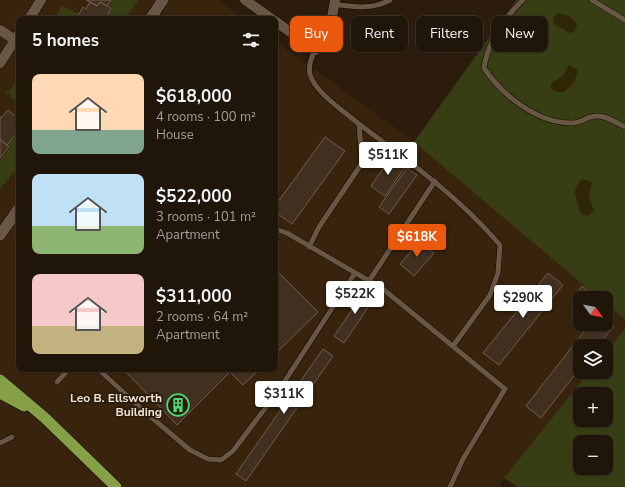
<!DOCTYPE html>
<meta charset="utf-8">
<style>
:root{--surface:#201509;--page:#2d2217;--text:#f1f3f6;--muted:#a29f9c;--line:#3d342a;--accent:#ea580c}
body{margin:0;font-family:"Nunito Sans",sans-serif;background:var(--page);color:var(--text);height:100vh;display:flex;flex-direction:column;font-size:15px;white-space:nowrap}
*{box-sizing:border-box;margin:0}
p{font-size:13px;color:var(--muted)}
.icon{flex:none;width:22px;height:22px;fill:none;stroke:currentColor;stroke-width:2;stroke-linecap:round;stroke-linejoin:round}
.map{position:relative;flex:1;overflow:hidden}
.drawer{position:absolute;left:16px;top:16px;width:262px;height:356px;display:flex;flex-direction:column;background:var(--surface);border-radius:8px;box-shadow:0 1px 3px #0004,0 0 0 1px var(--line)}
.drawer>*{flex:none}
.guide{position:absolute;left:290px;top:16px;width:275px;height:36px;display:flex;gap:8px}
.needle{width:26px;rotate:123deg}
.tools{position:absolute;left:573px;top:291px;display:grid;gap:8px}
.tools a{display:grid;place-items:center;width:40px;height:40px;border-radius:8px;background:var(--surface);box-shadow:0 1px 3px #0004,0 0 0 1px var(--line);font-size:20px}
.price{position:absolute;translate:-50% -34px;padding:0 9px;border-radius:4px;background:#fff;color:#222;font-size:13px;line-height:26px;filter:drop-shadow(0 1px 2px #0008)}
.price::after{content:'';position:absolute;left:50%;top:24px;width:12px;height:9px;margin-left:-6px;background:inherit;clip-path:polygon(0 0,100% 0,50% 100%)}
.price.on{background:var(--accent);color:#fff}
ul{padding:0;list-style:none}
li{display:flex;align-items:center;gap:12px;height:100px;padding:0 16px}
li span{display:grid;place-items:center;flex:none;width:112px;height:80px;border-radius:8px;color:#555}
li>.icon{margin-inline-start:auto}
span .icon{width:48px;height:48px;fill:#fffc;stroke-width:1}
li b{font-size:17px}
h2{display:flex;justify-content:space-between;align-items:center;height:48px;padding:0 16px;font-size:17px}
.pill{padding:0 14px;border-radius:8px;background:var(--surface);box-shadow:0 1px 3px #0004,0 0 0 1px var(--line);font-size:14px;line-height:36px}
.pill.on{background:var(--accent);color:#fff}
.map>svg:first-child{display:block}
.built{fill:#38230d}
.green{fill:#383e14;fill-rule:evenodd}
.sand{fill:#2f2605}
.building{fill:#413020;stroke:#715e4c}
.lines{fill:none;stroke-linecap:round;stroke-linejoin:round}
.service-casing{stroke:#130600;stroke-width:6}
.minor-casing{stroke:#130600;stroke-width:11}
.secondary-casing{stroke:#130600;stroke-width:12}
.trunk-casing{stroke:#130600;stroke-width:12}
.service{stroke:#695745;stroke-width:5}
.minor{stroke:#695745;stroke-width:10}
.secondary{stroke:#695745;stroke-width:11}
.trunk{stroke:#86a048;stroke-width:11}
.labels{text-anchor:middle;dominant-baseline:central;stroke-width:4;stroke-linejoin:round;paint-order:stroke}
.poi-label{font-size:12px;font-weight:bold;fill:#ece2d8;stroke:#2b1c0c;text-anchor:end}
</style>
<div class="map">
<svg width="625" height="487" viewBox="0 0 625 487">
<rect width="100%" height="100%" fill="#2b1c0c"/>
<path class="built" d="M 0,0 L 218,0 L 244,19 L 19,19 L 19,369 L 275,369 L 275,41 L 415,142 L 600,298 L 580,298 L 580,324 L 606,324 L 606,303 L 625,319 L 625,328 L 606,352 L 606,346 L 580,346 L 580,372 L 590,372 L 499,485 L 502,487 L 0,487 Z"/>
<path class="green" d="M 112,0 L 138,0 L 125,19 L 106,19 L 112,7 L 109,5 Z
M 516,0 L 625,0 L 625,319 L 606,304 L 606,298 L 599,298 L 414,142 Z
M 62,6 L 79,14 L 78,16 L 80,19 L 54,19 Z
M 19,72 L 19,104 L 10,97 L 11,95 L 8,93 L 7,95 L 5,94 L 8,90 L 10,91 L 15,83 L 13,82 L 19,76 Z
M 19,133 L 19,166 L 0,189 L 0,160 L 10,148 L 8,145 Z
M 625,328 L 625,487 L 518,487 L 504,478 L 589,372 L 606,372 L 606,352 ZM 580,394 L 606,394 L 606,420 L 580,420 ZM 580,442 L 606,442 L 606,468 L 580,468 Z"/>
<path class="sand" d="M 558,13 L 569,16 L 576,22 L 577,27 L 574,32 L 567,33 L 564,29 L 554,25 L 553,18 Z
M 569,65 L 578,70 L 574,83 L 564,92 L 557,92 L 551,89 L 551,83 L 563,76 Z
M 582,179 L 592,182 L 589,197 L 594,212 L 587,216 C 579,213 580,211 578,204 C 574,193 573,188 582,179 Z"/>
<path class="building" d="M 86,0 L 111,0 L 107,6 L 100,2 L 97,6 Z
M 90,2 L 97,6 L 100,2 L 111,8 L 105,19 L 81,19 L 81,17 L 78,16 L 83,7 L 86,9 Z
M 8,110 L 19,119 L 19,131 L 7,145 L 0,140 L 0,117 L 1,118 Z
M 325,137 L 345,151 L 292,224 L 275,212 L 275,206 Z
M 0,140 L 9,147 L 0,158 Z
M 391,157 L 405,167 L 385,196 L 371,186 Z
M 407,168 L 417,175 L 389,214 L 379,207 Z
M 420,241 L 434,253 L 414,276 L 400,264 Z
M 277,271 L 318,312 L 275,354 L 275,273 Z
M 548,273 L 563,285 L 499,365 L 483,353 Z
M 582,286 L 595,296 L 593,298 L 583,298 L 577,293 Z
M 367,288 L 377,294 L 344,343 L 334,336 Z
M 606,320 L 614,326 L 597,346 L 580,346 L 580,368 L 541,418 L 526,406 L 590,324 L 606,324 Z
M 323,349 L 333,356 L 246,481 L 236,474 Z
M 123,369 L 260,369 L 243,385 L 230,372 L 177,425 Z"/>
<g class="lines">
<g class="service-casing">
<path id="service" d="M 523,0 C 504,18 488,41 484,68 C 502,95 538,124 573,123 C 581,123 588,116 596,116 C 606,115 616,123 625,127
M 592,0 L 625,20
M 334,4 C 354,7 372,10 390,0
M 359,124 C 409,161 459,197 500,245 L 498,273 L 490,295 L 453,346
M 275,229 L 287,233 L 383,289 L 505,389 L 463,459 L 450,487
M 309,247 L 319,227 L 362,163 L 359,124 C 345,112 314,92 310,74 C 308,65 312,57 315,50
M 369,281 L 435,181
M 98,369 L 145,412 L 190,450 L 208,459 L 221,460 L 233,451 L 279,390 L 355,273
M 57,382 L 69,369
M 0,443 L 12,437"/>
</g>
<g class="minor-casing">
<path id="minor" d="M 245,0 L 272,19
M 29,19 L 41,0
M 275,21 L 315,50 L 330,29 L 335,0
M 0,30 L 15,40
M 0,63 L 19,34"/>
</g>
<g class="secondary-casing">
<path id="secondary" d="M 150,19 L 163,0
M 0,235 L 19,208"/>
</g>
<g class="trunk-casing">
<path id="trunk" d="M 0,380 L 45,418 L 116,487
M 0,393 L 24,406"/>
</g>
<use href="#service" class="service"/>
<use href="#minor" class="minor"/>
<use href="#secondary" class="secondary"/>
<use href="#trunk" class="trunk"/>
</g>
<defs>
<g id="building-ring" transform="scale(1.15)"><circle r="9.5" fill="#2b1c0c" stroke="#4ed676" stroke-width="1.5"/><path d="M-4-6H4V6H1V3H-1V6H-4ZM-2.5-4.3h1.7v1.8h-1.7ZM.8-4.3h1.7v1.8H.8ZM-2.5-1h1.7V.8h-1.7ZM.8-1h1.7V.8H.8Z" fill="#4ed676"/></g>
</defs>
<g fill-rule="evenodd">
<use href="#building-ring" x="178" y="405"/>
</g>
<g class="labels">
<g class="poi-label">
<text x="162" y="398">Leo B. Ellsworth<tspan x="162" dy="14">Building</tspan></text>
</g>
</g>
</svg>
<div class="tools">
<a><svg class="needle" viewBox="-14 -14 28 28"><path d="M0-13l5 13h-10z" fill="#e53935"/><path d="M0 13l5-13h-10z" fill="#a29f9c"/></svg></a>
<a><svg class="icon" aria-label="layers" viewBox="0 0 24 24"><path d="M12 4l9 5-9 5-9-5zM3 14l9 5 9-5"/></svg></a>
<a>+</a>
<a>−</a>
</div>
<b class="price" style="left:388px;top:176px">$511K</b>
<b class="price on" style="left:417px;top:258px">$618K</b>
<b class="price" style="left:355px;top:315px">$522K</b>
<b class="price" style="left:523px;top:319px">$290K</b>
<b class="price" style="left:284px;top:415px">$311K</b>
<div class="guide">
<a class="pill on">Buy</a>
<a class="pill">Rent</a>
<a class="pill">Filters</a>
<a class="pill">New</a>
</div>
<section class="drawer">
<h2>5 homes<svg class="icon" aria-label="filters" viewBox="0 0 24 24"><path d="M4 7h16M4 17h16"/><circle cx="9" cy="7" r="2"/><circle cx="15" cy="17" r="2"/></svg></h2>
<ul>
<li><span style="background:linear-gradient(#ffd9b3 70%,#7fa58c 0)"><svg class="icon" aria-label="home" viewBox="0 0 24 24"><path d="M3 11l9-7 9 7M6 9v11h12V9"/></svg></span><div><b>$618,000</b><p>4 rooms · 100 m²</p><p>House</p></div></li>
<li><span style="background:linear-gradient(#bfe0f5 65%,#8fb573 0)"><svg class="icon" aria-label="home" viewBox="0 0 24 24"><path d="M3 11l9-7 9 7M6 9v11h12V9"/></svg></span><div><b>$522,000</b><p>3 rooms · 101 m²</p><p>Apartment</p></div></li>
<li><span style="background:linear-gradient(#f6c9c9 65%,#c2b280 0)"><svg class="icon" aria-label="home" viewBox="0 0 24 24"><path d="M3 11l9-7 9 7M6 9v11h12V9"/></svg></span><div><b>$311,000</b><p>2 rooms · 64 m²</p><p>Apartment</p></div></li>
</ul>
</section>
</div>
